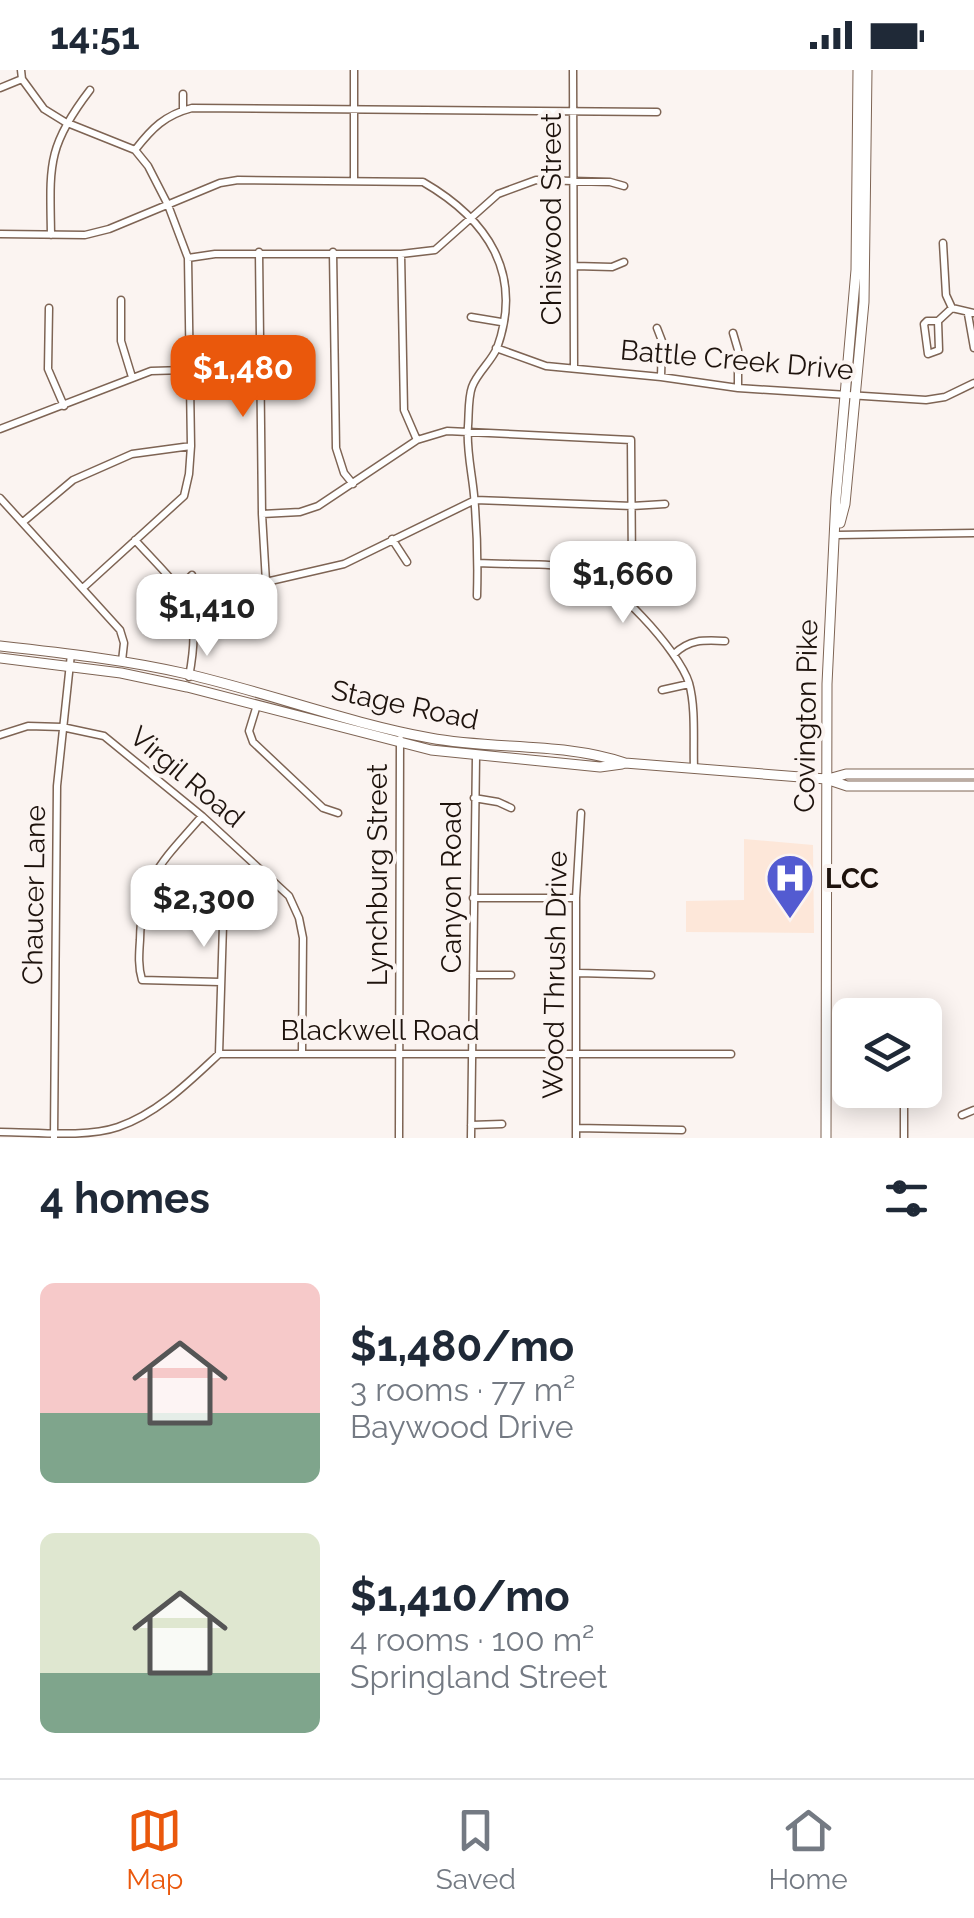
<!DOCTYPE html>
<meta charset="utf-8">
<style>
:root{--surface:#fff;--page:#f6f6f7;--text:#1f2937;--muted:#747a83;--line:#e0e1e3;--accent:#ea580c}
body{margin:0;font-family:Raleway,sans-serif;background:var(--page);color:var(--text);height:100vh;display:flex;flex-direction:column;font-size:38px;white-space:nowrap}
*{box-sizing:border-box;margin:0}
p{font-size:32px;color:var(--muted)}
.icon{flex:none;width:55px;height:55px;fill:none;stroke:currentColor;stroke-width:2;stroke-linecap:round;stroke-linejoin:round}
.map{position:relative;height:1068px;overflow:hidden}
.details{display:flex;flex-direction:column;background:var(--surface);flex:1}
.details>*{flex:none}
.fabs{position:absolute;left:832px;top:928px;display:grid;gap:20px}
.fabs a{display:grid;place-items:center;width:110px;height:110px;border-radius:15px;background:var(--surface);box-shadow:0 5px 25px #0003;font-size:50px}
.price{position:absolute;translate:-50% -85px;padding:0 22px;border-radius:20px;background:#fff;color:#222;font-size:32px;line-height:65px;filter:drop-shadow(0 2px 5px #0008)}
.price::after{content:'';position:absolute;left:50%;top:60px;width:30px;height:22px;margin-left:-15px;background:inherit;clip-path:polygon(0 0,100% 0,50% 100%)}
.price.active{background:var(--accent);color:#fff}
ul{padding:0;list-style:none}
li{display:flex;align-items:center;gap:30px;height:250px;padding:0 40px}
li span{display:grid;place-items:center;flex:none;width:280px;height:200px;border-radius:15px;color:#555}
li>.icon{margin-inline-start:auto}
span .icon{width:120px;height:120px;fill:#fffc;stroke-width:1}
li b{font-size:42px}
h2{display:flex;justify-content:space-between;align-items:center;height:120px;padding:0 40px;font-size:42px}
.status{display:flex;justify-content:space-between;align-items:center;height:70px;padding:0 50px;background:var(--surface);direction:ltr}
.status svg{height:28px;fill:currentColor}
.menu{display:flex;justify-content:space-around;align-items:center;height:140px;border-top:2px solid var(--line);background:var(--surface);font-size:28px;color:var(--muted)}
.menu a{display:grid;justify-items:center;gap:5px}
.menu .active{color:var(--accent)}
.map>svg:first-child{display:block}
.built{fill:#fde7d9}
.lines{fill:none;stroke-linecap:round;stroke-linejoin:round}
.minor-casing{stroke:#7e6454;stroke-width:9}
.major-casing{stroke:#7e6454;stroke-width:11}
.minor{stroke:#fff;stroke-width:6}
.major{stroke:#fff;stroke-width:9}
.labels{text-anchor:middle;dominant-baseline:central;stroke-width:8;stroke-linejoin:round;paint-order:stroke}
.street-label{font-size:28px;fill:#1e130d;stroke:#fbf4f1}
.poi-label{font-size:28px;font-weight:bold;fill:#1e130d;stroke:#fbf4f1;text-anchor:start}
</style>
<div class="status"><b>14:51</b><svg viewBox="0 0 49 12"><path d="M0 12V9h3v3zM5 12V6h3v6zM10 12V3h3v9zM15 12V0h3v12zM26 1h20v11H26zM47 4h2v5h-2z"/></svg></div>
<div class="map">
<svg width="974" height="1068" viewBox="0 0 974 1068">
<rect width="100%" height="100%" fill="#fbf4f1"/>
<path class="built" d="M 744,769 L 813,775 L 814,863 L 686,862 L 686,831 L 744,830 Z"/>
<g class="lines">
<g class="minor-casing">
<path id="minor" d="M 21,0 L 22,9 L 44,39 L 65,52 L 135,80 L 148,96 L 168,135 L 188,188 L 191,376 L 189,404 L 184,426 L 84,517
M 573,0 L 574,298
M 0,18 L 22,9
M 183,24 L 183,40
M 135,80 C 152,58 165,45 192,38 L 657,42
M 354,110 L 354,0
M 0,164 L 85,165 L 109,159 L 220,113 L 238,110 L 423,112 C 487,149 524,203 497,278 C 491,292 477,303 472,317 C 468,328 469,344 468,356 C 466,378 472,403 474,425 C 477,458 478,492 477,526
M 51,165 C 50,97 46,77 90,20
M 943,173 L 946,225 L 952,238 L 974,243
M 259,182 L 262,444 L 266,512 L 344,494 L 475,430 L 632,436 L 665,434
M 333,182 L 336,378 L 344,403 L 353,414
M 401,184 L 404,340 L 417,370
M 188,188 L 215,184 L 401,184 L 435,180 L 498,124 L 536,110 L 610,112 L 624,116
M 575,196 L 612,197 L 624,192
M 121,230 L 121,271 L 132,307
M 49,238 L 48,299 L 64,336
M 968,244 L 974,278
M 471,247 L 501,252
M 938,251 L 927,251 L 924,254 L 928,284 L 939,280 L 938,251 L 952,238
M 657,258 L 662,271 L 661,307
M 733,263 L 738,280 L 738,318
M 496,278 L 546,296 L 661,307 L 738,318 L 926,330 L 945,327 L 974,313
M 0,359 L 151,301 L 260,298
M 0,428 L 120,560 L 124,573 L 122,591
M 262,444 L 300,442 L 318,436 L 417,370 L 447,361 L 631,370 L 632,498 L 628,508 L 615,521
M 23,452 L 73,410 L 132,384 L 191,376
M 837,465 L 974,463
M 392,469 L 407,492
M 135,470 C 184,524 203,531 189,607
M 478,493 C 510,495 547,492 578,499 C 612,507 679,581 689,613 C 696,638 693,672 694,698
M 179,518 L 192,505
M 674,584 C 690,569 703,570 725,571
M 662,620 L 689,614
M 257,635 L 249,661 L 253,672 L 323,738 L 338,743
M 0,665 L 28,656 L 62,657 L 104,666 L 202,746 L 289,826 L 299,848 L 303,868 L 302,981
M 474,728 L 498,732 L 511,738
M 202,746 C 163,791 141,807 140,870 C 139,884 138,897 142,910 L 220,912
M 473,828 L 576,828
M 579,903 L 651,905
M 473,905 L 511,905
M 219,984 L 223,855 L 262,802
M 962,1045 L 974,1040
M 471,1055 L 502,1054
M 576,1058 L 682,1060
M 0,1062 C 34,1062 86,1068 118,1057 C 157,1044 190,1011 219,984 L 731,984
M 54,1068 L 57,716 L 71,584
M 399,1068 L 400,669
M 471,1068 L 476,687
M 576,1068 L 576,828 L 581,743
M 904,1068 L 904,1020"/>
</g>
<g class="major-casing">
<path id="major" d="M 840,453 L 845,434 L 864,232 L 867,0
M 0,576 C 63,583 126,590 187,604 C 269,623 348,653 430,668 C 493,680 564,672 625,693 L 826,709 L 847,716 L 974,716
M 0,588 L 121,603 L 187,617 L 431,680 L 600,697 L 622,694
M 828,709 L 846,704 L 974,704
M 826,1068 L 827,614 L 836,428 L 856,200 L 858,0"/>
</g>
<use href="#minor" class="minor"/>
<use href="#major" class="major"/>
</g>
<defs>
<g id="hospital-pin" transform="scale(2.5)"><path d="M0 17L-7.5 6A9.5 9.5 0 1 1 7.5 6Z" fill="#535bd1" stroke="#fbf4f1"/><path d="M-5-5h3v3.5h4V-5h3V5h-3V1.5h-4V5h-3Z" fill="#fff"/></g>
</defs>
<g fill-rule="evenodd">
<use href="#hospital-pin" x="790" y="808"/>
</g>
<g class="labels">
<g class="street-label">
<text transform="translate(551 149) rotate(-90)">Chiswood Street</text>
<text transform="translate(737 290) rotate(5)">Battle Creek Drive</text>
<text transform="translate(405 635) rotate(12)">Stage Road</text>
<text transform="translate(806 646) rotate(-89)">Covington Pike</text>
<text transform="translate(187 707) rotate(40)">Virgil Road</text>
<text transform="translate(377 805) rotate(-90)">Lynchburg Street</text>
<text transform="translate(451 817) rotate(-90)">Canyon Road</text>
<text transform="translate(34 825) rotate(-89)">Chaucer Lane</text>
<text transform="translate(555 905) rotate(-89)">Wood Thrush Drive</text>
<text x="380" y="960">Blackwell Road</text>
</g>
<g class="poi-label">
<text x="825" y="808">LCC</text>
</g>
</g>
</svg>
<div class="fabs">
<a><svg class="icon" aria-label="layers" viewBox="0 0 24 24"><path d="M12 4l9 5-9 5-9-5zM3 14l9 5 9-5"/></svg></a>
</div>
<b class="price active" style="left:243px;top:350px">$1,480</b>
<b class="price" style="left:623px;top:556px">$1,660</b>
<b class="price" style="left:207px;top:589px">$1,410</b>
<b class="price" style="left:204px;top:880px">$2,300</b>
</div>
<section class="details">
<h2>4 homes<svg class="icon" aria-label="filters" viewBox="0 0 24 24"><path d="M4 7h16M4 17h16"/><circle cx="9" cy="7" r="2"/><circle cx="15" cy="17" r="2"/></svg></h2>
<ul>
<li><span style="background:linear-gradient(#f6c9c9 65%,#7fa58c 0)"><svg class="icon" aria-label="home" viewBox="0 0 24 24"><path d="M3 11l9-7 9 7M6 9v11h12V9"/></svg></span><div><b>$1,480/mo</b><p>3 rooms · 77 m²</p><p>Baywood Drive</p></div></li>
<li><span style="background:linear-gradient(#dfe7d0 70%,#7fa58c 0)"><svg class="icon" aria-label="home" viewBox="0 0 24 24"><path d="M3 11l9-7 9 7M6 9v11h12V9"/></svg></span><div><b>$1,410/mo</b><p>4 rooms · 100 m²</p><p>Springland Street</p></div></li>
</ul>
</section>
<nav class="menu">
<a class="active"><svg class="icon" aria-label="map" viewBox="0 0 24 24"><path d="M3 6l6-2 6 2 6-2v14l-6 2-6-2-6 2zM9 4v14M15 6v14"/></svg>Map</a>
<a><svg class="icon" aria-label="saved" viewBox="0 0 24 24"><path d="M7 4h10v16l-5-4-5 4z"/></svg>Saved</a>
<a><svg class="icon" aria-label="home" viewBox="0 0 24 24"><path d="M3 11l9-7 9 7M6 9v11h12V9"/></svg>Home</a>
</nav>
